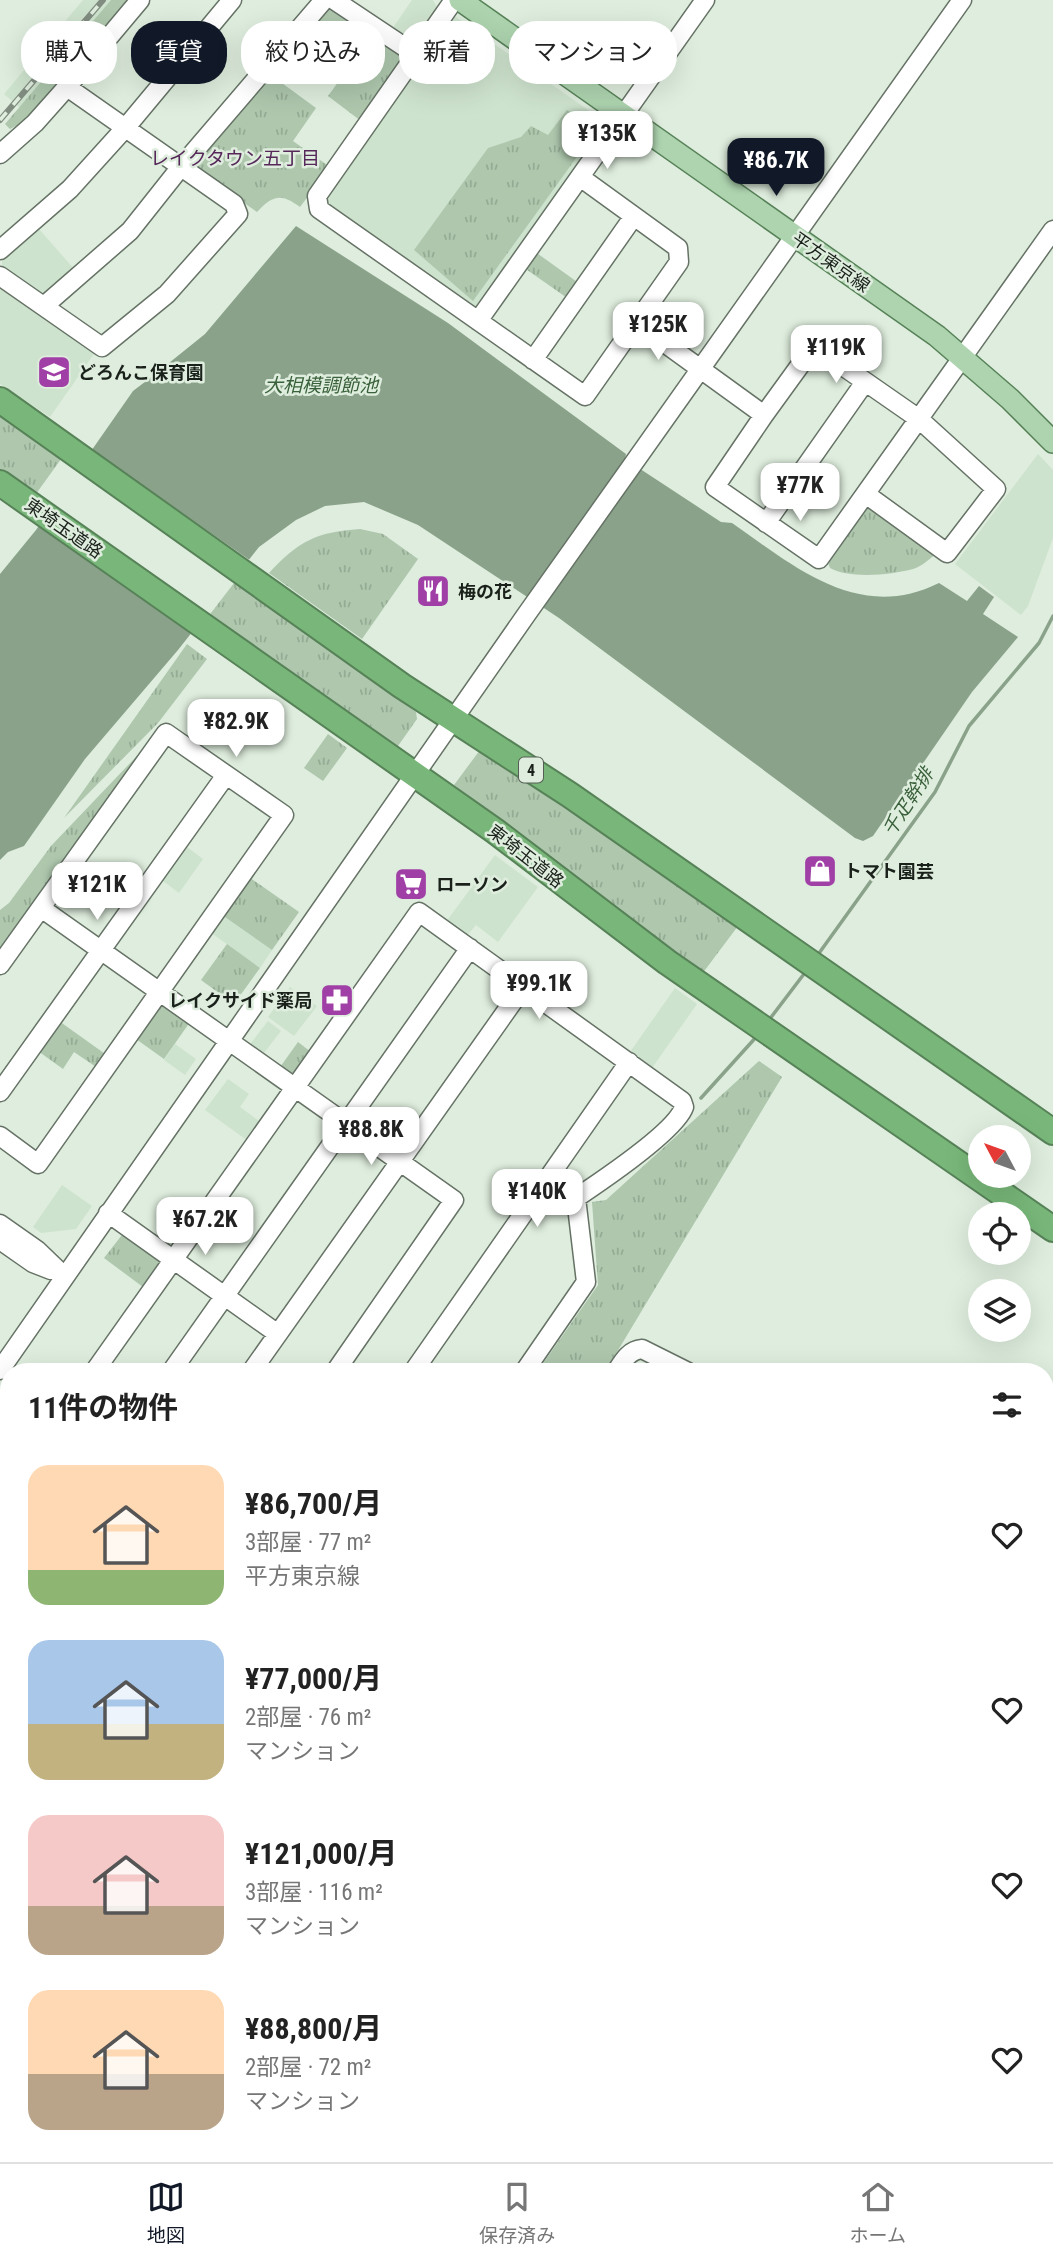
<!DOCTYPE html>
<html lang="ja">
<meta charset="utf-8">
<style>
:root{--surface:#fff;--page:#f6f6f6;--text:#222;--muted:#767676;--line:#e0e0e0;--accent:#111827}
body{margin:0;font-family:"Roboto Condensed","Noto Sans JP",sans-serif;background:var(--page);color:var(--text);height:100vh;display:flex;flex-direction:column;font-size:26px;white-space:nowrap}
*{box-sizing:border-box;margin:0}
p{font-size:23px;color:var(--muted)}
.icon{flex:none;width:38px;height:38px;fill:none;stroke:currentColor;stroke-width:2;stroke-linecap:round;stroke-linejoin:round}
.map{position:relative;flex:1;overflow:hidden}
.drawer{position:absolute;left:0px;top:1363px;width:1054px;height:800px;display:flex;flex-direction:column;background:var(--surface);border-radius:28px 28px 0 0;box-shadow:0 7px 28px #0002}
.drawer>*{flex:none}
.hud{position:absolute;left:21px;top:21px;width:700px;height:63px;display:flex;gap:14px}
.needle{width:46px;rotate:311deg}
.tools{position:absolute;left:968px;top:1125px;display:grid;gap:14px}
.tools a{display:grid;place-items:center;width:63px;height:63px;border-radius:50%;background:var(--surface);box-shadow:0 7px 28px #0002;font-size:35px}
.price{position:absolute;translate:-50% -60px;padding:0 16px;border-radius:14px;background:#fff;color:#222;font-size:23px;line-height:46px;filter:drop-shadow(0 2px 4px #0008)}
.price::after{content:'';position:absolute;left:50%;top:42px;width:21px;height:16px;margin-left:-10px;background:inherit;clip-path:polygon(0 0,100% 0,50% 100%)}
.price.on{background:var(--accent);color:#fff}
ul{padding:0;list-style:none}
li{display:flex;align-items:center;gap:21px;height:175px;padding:0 28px}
li span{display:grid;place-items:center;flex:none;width:196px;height:140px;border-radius:21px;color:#555}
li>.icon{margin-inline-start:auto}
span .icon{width:84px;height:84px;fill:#fffc;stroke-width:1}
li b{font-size:30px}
h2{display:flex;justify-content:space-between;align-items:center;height:84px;padding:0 28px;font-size:30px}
.tag{padding:0 24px;border-radius:28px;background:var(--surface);box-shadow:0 7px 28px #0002;font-size:24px;line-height:63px}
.tag.on{background:var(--accent);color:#fff}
.tab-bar{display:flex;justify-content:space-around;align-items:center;height:98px;border-top:2px solid var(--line);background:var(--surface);font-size:19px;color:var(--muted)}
.tab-bar a{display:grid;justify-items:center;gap:4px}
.tab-bar .on{color:var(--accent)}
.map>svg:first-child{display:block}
.built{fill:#cee3ce}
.grass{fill:url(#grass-tufts)}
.water{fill:#8aa28a}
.pier{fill:#deeddd}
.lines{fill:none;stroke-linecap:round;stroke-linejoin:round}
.stream{stroke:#8aa28a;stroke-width:3.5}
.minor-casing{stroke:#657265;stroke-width:21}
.major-casing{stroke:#578258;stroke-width:24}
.highway-casing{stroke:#578258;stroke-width:28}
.minor{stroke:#fff;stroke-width:18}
.major{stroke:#aed4af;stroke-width:21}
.highway{stroke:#78b779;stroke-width:24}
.rail-casing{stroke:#828d82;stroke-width:6}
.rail{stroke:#deeddd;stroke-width:3.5;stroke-dasharray:10;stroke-linecap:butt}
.labels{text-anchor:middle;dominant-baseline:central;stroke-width:5;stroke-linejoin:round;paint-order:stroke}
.shield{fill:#deeddd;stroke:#555e54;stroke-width:2}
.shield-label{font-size:16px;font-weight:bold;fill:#1a201a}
.street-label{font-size:18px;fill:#1a201a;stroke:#deeddd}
.poi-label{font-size:18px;font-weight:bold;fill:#1a201a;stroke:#deeddd;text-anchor:start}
.neighbourhood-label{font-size:19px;fill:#56285a;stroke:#deeddd}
.water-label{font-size:19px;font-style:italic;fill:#3a613b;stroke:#deeddd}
</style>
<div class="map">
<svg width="1053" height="2162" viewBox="0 0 1053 2162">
<defs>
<pattern id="grass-tufts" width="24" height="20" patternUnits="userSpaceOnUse" patternTransform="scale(1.75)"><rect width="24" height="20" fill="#aec7ad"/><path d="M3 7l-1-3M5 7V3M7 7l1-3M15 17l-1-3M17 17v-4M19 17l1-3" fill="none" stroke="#95ab94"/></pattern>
</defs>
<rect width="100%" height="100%" fill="#deeddd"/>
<path class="built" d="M 83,0 L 111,0 L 20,108 L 4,94 Z
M 412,0 L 433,0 L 439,11 L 417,40 L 409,42 L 392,29 Z
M 453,15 L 608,124 L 480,306 L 472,308 L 325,205 L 323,198 Z
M 155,42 L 176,60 L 163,75 L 141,57 Z
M 39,229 L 75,270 L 48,295 L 39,294 L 2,267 L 2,258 Z
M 0,287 L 96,351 L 50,417 L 0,384 Z
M 1038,454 L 1053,470 L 1053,538 L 1028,606 L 1021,615 L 955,564 Z
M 183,844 L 203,859 L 179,893 L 159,878 Z
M 495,855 L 538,887 L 498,942 L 476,925 L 466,937 L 446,922 Z
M 222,915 L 272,950 L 260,968 L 210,932 Z
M 290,987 L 317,1006 L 294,1036 L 268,1017 Z
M 675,988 L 697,1004 L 652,1068 L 630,1052 Z
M 268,1021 L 281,1031 L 264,1053 L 270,1058 L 267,1061 L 251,1049 L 251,1043 Z
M 175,1044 L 196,1059 L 185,1075 L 164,1060 Z
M 228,1079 L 249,1094 L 240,1107 L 262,1123 L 248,1141 L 205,1110 Z
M 62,1185 L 92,1206 L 76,1229 L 41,1233 L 33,1227 Z"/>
<path class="grass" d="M 111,0 L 132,0 L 31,118 L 10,129 L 5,124 Z
M 329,6 L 403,53 L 404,61 L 361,121 L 328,96 L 352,63 L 310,28 Z
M 271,75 L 316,108 L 293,141 L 330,167 L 300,207 C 281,193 273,195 257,212 L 197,170 L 196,163 Z
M 567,110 L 597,129 L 473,301 L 414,250 L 488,148 L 521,137 L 531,126 L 548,135 Z
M 534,251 L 580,284 L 570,300 L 523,267 Z
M 0,409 L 64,455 L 33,498 L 0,475 Z
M 868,507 L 936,554 C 929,559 921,567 913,569 C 890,575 850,579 830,568 L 827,560 Z
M 360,529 L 383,534 L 418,559 L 362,639 L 269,573 C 299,541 316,532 360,529 Z
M 237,578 L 416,712 L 417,719 L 398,746 L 386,744 L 206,619 Z
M 187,644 L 207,659 L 158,723 L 64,818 Z
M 328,734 L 347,748 L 323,781 L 304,768 Z
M 154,738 L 2,950 L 0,950 L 0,910 L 9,903 L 51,846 Z
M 480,750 L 514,767 L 738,926 L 702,974 L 454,785 Z
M 249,877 L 299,912 L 272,950 L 222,915 Z
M 227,944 L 260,968 L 234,1004 L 201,980 Z
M 166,1005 L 190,1022 L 164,1059 L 136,1039 L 159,1006 Z
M 59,1021 L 108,1056 L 99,1069 L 74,1052 L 63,1069 L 38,1051 Z
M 298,1042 L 311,1052 L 296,1074 L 287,1075 L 278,1070 Z
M 759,1061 L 782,1077 L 605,1372 L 537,1372 L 598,1285 L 592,1202 L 606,1200 Z
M 125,1231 L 163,1260 L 143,1287 L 104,1258 Z"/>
<path class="water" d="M 296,226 L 448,323 L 626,454 L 625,459 L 721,522 L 732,523 C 795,567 859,623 939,583 L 967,601 L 979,586 L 994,597 L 983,614 L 1018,637 L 972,692 L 873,836 L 863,841 L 855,838 L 559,618 L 418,525 L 364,502 L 325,506 L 296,520 L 259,547 L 178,650 L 85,759 L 24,846 L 8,852 L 0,860 L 0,574 L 36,530 L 133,391 L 154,375 L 155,370 L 164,367 L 205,334 Z"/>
<path class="pier" d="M 89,448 L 251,561 L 194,635 L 36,524 Z"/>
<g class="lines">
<path class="stream" d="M 817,956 L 935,792 L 969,726 L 1039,643 L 1053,616
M 769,1020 L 807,970
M 701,1098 L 758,1035"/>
<g class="minor-casing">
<path id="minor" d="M 334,0 L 415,54
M 454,0 L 317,196 L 319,209 L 585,396 L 679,262 L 678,248 L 580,177
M 67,87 L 140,0
M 0,154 L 35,123 L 67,87 L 234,204 L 238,214 L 167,294 L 102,347 L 0,276
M 0,250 L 70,189 L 127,126 L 232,0
M 44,306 L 130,231 L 180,168 L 324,0
M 478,321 L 705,0
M 637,323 L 764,415 L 715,487 L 819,559 L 1053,230
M 533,360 L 634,216
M 764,415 L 814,346 L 919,419 L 996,489 L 947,553 L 867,495
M 766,523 L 865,382
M 41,908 L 454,1200 L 335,1372
M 0,965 L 166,733 L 284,815 L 38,1164 L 0,1136
M 0,1092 L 226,775
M 108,1213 L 278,1334
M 0,1224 L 37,1250 L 64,1276
M 0,1240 L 33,1263 L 51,1270
M 0,1370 L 526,615 L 962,0
M 94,1372 L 419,912 L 682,1101 L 684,1107 C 676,1131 600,1182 576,1198 L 586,1282 L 524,1372
M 171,1372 L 470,948
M 251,1372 L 524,986
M 413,1372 L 629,1062
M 616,1372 C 623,1361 629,1350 642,1349 L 688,1372
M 0,1420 L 9,1426
M 0,1505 L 9,1492
M 1045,1587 L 1053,1592
M 0,1614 L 9,1602
M 1045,1718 L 1053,1704
M 0,1728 L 9,1715
M 0,2111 L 9,2117
M 61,2154 L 72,2162
M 103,2162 L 109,2154
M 447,2162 L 451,2154
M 787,2162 L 792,2154"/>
</g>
<g class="major-casing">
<path id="major" d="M 460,0 L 937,336 L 1010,399 L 1053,442"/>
</g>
<g class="highway-casing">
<path id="highway" d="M 0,400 L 402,686 L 570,795 L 1053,1132
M 0,483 L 495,831 L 667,962 L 1053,1229"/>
</g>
<use href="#minor" class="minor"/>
<use href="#major" class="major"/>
<use href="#highway" class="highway"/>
<g class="rail-casing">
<path id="rail" d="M 0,120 L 103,0"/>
</g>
<use href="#rail" class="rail"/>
</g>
<defs>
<g id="school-square" transform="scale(1.75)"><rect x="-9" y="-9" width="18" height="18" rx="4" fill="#a040a7" stroke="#deeddd"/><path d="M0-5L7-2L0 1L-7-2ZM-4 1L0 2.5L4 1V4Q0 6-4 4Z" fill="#fff"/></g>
<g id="restaurant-square" transform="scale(1.75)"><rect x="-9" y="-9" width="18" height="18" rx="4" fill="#a040a7" stroke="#deeddd"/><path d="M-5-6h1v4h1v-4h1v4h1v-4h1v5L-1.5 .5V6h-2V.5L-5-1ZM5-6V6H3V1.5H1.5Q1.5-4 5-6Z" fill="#fff"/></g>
<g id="shop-square" transform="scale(1.75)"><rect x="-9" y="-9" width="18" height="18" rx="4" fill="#a040a7" stroke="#deeddd"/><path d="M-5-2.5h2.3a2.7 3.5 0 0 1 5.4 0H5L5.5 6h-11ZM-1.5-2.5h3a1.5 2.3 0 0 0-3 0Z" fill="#fff"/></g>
<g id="supermarket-square" transform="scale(1.75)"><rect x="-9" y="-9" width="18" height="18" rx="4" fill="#a040a7" stroke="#deeddd"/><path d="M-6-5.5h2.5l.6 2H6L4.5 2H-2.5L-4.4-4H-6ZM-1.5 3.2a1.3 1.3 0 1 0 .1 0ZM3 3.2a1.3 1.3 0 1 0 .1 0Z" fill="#fff"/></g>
<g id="pharmacy-square" transform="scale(1.75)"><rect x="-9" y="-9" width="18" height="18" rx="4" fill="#a040a7" stroke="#deeddd"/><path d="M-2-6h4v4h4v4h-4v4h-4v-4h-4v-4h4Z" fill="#fff"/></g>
</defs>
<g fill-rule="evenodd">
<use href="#school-square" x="54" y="372"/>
<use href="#restaurant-square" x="433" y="591"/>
<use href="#shop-square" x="820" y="871"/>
<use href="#supermarket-square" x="411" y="884"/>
<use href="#pharmacy-square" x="337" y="1000"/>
</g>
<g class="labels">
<rect class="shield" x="519" y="757.5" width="24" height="25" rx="5"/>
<g class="shield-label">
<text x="531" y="770">4</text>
</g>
<g class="street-label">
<text transform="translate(831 262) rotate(35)">平方東京線</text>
<text transform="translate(64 528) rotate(35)">東埼玉道路</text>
<text transform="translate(526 856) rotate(38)">東埼玉道路</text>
</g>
<g class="poi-label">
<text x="78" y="372">どろんこ保育園</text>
<text x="458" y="591">梅の花</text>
<text x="844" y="871">トマト園芸</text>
<text x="436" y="884">ローソン</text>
<text x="312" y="1000" text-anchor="end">レイクサイド薬局</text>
</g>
<g class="neighbourhood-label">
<text x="235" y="158">レイクタウン五丁目</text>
</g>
<g class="water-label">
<text x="321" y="385">大相模調節池</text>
<text transform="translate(908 802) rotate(-57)">千疋幹排</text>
</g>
</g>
</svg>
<div class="tools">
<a><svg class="needle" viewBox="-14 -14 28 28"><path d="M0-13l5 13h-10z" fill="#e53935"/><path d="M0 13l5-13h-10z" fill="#767676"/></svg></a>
<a><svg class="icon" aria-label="locate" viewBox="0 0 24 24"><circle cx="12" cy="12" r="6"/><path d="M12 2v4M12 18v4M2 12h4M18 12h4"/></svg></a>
<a><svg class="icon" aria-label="layers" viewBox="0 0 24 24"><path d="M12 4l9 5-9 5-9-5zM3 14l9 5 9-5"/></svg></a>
</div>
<b class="price" style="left:607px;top:171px">¥135K</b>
<b class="price on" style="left:776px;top:198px">¥86.7K</b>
<b class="price" style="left:658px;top:362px">¥125K</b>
<b class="price" style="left:836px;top:385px">¥119K</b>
<b class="price" style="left:800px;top:523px">¥77K</b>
<b class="price" style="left:236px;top:759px">¥82.9K</b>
<b class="price" style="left:97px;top:922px">¥121K</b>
<b class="price" style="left:539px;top:1021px">¥99.1K</b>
<b class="price" style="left:371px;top:1167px">¥88.8K</b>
<b class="price" style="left:537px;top:1229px">¥140K</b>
<b class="price" style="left:205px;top:1257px">¥67.2K</b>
<div class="hud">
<a class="tag">購入</a>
<a class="tag on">賃貸</a>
<a class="tag">絞り込み</a>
<a class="tag">新着</a>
<a class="tag">マンション</a>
</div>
<section class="drawer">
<h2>11件の物件<svg class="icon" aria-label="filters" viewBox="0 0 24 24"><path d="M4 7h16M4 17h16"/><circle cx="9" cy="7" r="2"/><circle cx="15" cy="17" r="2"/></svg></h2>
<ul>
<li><span style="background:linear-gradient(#ffd9b3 75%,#8fb573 0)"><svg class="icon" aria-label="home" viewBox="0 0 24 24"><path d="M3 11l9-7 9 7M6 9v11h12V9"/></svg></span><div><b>¥86,700/月</b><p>3部屋 · 77 m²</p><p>平方東京線</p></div><svg class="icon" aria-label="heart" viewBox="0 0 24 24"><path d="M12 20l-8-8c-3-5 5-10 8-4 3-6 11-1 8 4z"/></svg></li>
<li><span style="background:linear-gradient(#a9c7e8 60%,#c2b280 0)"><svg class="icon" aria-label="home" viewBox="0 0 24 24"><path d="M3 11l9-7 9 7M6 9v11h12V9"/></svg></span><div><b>¥77,000/月</b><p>2部屋 · 76 m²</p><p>マンション</p></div><svg class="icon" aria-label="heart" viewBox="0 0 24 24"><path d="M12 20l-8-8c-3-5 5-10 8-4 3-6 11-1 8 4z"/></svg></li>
<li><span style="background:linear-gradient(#f6c9c9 65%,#b9a48a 0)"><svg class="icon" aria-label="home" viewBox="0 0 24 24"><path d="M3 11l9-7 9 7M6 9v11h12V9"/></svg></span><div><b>¥121,000/月</b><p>3部屋 · 116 m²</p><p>マンション</p></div><svg class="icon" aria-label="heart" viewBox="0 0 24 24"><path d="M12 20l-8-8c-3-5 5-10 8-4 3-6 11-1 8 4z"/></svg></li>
<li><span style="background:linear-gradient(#ffd9b3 60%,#b9a48a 0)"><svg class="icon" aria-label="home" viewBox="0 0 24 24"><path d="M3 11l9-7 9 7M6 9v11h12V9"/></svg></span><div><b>¥88,800/月</b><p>2部屋 · 72 m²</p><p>マンション</p></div><svg class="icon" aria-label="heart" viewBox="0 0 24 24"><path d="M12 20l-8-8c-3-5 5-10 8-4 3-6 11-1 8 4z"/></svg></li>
</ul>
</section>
</div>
<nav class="tab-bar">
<a class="on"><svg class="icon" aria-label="map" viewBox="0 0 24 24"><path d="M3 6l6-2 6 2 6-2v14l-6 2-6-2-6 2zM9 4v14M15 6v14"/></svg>地図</a>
<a><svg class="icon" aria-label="saved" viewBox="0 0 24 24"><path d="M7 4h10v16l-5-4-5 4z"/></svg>保存済み</a>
<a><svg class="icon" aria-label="home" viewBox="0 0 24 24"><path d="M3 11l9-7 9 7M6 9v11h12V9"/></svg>ホーム</a>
</nav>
